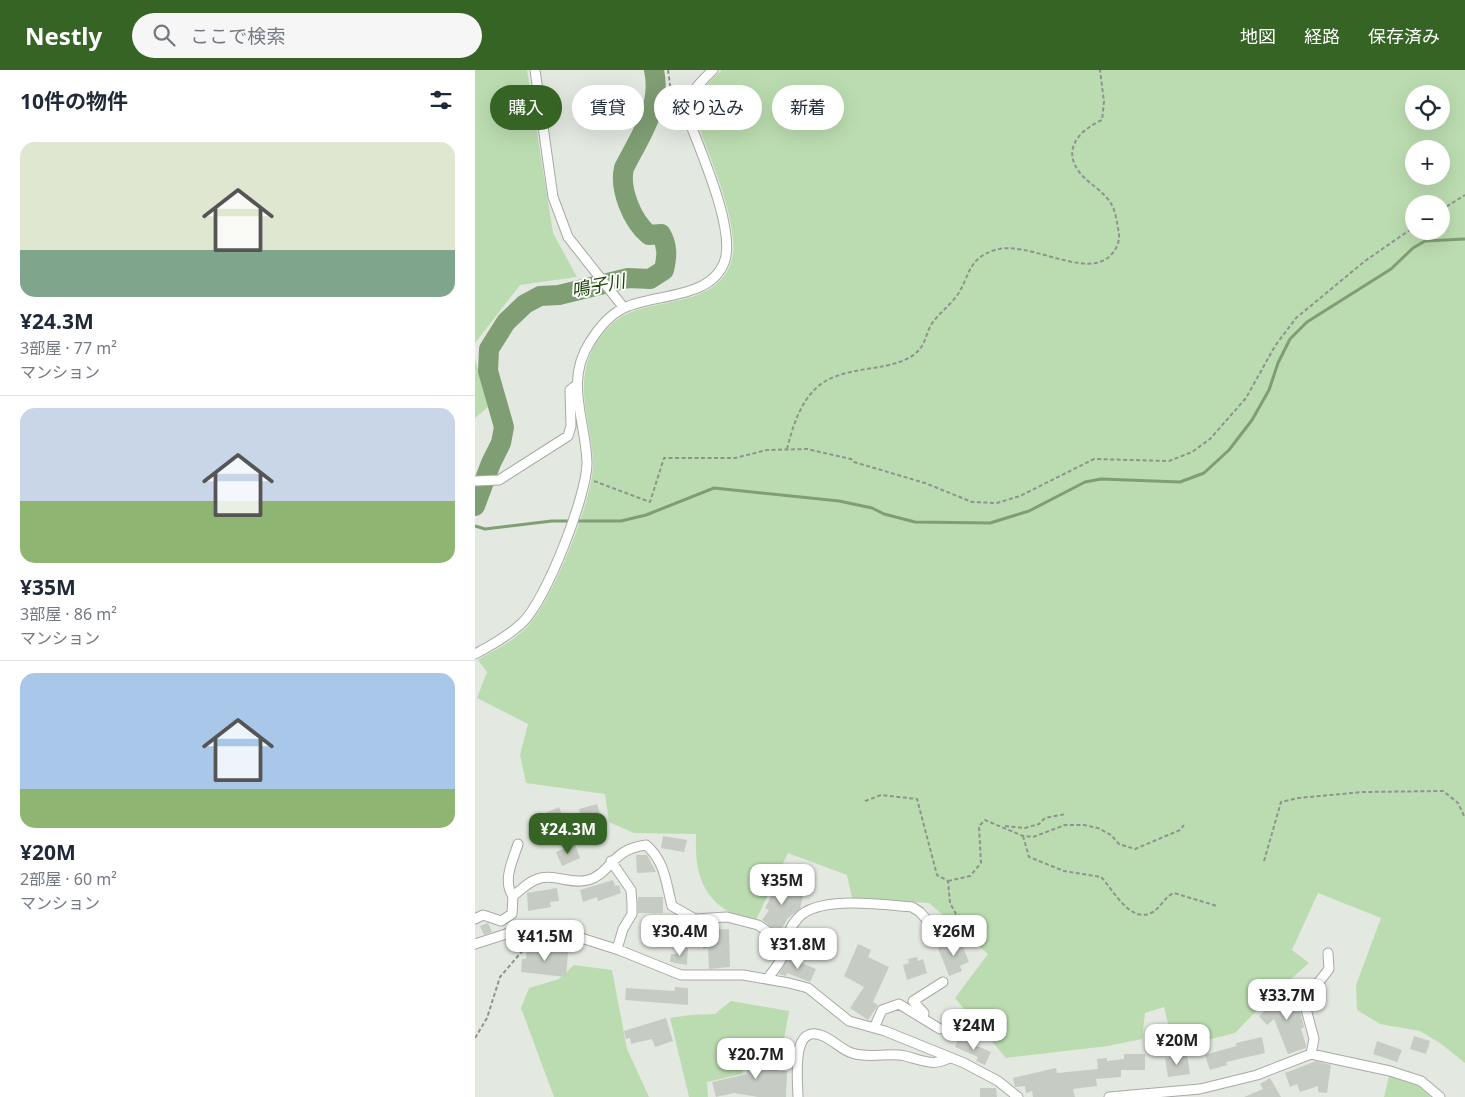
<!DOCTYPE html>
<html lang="ja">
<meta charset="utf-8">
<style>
:root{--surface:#fff;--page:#f6f6f7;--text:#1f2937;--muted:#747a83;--line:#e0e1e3;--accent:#366424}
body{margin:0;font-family:"Noto Sans","Noto Sans JP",sans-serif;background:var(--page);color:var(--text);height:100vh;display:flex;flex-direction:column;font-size:19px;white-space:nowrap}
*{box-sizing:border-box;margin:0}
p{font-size:16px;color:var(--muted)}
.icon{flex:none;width:28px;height:28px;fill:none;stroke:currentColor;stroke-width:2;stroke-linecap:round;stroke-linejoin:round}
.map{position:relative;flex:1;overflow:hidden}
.panel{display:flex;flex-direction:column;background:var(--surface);width:475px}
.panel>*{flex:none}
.hud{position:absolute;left:15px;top:15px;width:475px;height:45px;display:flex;gap:10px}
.controls{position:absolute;left:930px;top:15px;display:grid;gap:10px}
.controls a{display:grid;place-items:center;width:45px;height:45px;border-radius:50%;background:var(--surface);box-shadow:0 5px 20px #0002;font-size:25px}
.price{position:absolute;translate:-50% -42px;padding:0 11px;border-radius:10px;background:#fff;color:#222;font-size:16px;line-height:32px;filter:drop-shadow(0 1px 2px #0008)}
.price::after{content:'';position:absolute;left:50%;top:30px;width:15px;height:11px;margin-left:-8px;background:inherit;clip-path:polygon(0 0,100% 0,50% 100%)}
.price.on{background:var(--accent);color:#fff}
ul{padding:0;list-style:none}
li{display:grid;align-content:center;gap:10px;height:265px;padding:0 20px}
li+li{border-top:1px solid var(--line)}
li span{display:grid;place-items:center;height:155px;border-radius:15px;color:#555}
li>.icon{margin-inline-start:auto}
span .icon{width:90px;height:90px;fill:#fffc;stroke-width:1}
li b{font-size:21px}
h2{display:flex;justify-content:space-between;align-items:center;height:60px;padding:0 20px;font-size:21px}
.chip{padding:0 18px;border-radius:22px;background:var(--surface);box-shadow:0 5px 20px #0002;font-size:18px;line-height:45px}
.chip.on{background:var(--accent);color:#fff}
header{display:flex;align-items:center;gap:30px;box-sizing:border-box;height:70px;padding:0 25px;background:var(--accent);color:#fff}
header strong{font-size:24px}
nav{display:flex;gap:28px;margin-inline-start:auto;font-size:18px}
.search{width:350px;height:45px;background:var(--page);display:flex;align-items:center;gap:12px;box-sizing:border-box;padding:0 18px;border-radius:28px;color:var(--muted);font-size:19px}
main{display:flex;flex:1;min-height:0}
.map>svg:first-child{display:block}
.green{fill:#bbdcb0;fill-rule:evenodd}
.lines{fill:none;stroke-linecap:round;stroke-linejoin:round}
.stream{stroke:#7f9e74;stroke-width:3}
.river{stroke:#7f9e74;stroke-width:20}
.building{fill:#c6ccc4}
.street-casing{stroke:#a6aba4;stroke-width:11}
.path{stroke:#8f938d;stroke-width:2;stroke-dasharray:4 2.5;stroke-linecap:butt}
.street{stroke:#fff;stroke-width:9}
.labels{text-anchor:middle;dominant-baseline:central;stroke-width:4;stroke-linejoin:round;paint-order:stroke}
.water-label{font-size:18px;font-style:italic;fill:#1d4608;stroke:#fff}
</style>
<header>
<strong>Nestly</strong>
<div class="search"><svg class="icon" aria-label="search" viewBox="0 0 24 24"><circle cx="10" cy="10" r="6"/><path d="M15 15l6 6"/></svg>ここで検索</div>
<nav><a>地図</a><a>経路</a><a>保存済み</a></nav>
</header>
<main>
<section class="panel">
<h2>10件の物件<svg class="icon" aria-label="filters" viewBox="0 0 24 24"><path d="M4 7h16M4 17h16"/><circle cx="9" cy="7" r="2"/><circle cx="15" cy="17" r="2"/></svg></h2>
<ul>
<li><span style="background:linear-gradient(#dfe7d0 70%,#7fa58c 0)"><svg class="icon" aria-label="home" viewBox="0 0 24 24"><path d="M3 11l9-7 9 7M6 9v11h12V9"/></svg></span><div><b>¥24.3M</b><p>3部屋 · 77 m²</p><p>マンション</p></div></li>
<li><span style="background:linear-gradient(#c9d6e8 60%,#8fb573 0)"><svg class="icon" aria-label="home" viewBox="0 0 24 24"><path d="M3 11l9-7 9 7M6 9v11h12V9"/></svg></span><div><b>¥35M</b><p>3部屋 · 86 m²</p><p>マンション</p></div></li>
<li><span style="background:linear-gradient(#a9c7e8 75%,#8fb573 0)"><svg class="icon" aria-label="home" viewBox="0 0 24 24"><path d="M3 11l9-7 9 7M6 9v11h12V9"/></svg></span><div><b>¥20M</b><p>2部屋 · 60 m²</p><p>マンション</p></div></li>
</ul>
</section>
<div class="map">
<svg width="990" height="1027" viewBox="0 0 990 1027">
<rect width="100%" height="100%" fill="#e3e9e1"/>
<path class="green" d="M 0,0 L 52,0 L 78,163 L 102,207 L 45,215 L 0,273 Z
M 247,0 L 990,0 L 990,993 L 965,973 L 945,961 L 905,954 L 882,940 L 881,915 L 906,848 L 843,823 L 817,880 L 834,893 L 789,933 L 760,963 L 716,974 L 698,974 L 689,937 L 670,943 L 667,969 L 633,976 L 531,988 L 480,928 L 513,884 L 454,833 L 377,828 L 372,805 L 313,783 L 280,852 C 271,848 259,846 251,840 C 223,822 220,794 221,764 L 159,763 L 134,752 L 130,724 L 51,713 L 45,685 L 53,654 L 2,628 L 12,602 L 3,590 C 20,580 39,571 53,556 C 77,531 119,428 118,393 C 117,351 98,319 118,278 C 126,264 138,250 152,244 C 186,228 240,236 256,193 C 268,158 231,79 219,44 C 220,23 232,14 247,0 ZM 939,24 L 966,24 L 966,51 L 939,51 ZM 939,79 L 966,79 L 966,106 L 939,106 ZM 939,134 L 966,134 L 966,161 L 939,161 Z
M 0,288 L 13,337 L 0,348 Z
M 99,895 L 137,900 L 152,979 L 174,1027 L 79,1027 L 46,938 L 54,918 L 84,909 Z
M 256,931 L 314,941 L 306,987 L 272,980 L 267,1004 L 232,1012 L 233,1027 L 214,1027 L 195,948 L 215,945 L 240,944 Z
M 914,1006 L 943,1016 L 956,1027 L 909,1027 Z"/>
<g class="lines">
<path class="stream" d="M 0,456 L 10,459 L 77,451 L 146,451 L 171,445 L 239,418 L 364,431 L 397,438 L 409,444 L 440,452 L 515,453 L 554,441 L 610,412 L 626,409 L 705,412 L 729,403 L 754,380 L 777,350 L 794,320 L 803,293 L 815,269 L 832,252 L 916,199 L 938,178 L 950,171 L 990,169"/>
<path class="river" d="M 0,436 L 16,393 L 26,373 L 29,357 L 13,301 L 14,279 L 31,252 L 50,234 L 65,226 L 84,225 L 153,208 L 175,209 L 189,200 C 192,187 193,176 186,164 L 174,165 C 157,151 144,119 149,98 C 165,66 187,37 179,0"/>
</g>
<path class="building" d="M 122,734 L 129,757 L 110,762 L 104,739 Z
M 84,737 L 90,751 L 74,758 L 68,744 Z
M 188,766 L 212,770 L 209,782 L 186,778 Z
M 100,774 L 105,788 L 87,796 L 81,782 Z
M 161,785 L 172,785 L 181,802 L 162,803 Z
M 138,810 L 140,816 L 144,815 L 146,823 L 123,831 L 122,827 L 108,832 L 105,820 Z
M 298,814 L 329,821 L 325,839 L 313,848 L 304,863 L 287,850 L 294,840 L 290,838 L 295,829 Z
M 82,818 L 84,831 L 75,832 L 76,837 L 53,841 L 52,823 Z
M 163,827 L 188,827 L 188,843 L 163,843 Z
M 13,853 L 17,862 L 9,865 L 5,856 Z
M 254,859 L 255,897 L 234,899 L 233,878 L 228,879 L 227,860 Z
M 485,869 L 494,892 L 485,896 L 487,901 L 474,906 L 463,878 Z
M 383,874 L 396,880 L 393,887 L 414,897 L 398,932 L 403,935 L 393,950 L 375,938 L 389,917 L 369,906 Z
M 52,877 L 93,882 L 91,907 L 46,902 L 47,889 L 51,889 Z
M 202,878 L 213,878 L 212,895 L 195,892 L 196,884 L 202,884 Z
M 313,887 L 341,899 L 335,912 L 312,903 L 311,906 L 304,904 Z
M 442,887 L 443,891 L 448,889 L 452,903 L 432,910 L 428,895 L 434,893 L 433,889 Z
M 200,917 L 213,918 L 213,935 L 150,930 L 151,918 L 199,921 Z
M 814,919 L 822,928 L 829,957 L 826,959 L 831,975 L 831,978 L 813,984 L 799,949 L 792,955 L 784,946 Z
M 191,948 L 198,971 L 180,977 L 177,969 L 156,974 L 155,968 L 151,969 L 149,961 Z
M 939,966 L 955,971 L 951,984 L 935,979 Z
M 787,967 L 790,983 L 751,992 L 752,995 L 735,1000 L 730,985 L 761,976 L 761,973 Z
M 484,968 L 516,982 L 510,995 L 501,991 L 503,987 L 480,977 Z
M 902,971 L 927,980 L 922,992 L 898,984 Z
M 276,983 L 305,988 L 303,1001 L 312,1001 L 311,1027 L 283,1027 L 259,1023 L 241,1027 L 237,1012 L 272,1004 Z
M 649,984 L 670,984 L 670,1000 L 646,1000 L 646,1007 L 621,1009 L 622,1016 L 598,1019 L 600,1027 L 558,1027 L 557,1021 L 551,1023 L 550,1016 L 540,1017 L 538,1008 L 581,998 L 582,1003 L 623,999 L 622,989 L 632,988 L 632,991 L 649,989 Z
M 712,985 L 715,1004 L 693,1007 L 690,988 Z
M 841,991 L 856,995 L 852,1023 L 843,1022 L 843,1016 L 825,1022 L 822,1014 L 815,1017 L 810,1003 Z
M 795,1008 L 806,1027 L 769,1027 L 788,1019 L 785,1014 Z
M 505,1018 L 521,1018 L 522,1027 L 505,1027 Z"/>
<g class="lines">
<g class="street-casing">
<path id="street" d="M 60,0 L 78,127 L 93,167 L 149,238
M 0,411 L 24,410 L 93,366 L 96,356 L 95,320 L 100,316
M 0,584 C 17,575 33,566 47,553 C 71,531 112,425 112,393 C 111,350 89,312 115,272 C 123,259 134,245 149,238 C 180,223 237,230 250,190 C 260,157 224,78 212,45 C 214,23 222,15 238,0
M 136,791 L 156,820 L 157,834 L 157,844 L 148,859 L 142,879
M 38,826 C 45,821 52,813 60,810 C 77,802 95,815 113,810 C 136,804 136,779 171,775 C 190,791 191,813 197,836 L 220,849 L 252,847 L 283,855 L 295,863 L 308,880
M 0,849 L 8,845 L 26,851 L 37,844 L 38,826 C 27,811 38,790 43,774
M 0,874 L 37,862 L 76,861 L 103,867 L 144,880 L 206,905 L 268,905 L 314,913 L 333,918 L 374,951 L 410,961 L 489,993 L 523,1011 L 543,1027
M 293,908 C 297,902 303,896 306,889 C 313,874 310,861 324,847 C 345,825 409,835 437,837 L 445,842 L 456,855
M 448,948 L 449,943 L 438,931 L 468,912
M 399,958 L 407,940 L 424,934 L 465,959
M 836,984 L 839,969 L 830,935 L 833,926 L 854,899 L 853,883
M 323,1027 C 323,1010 315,952 348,966 C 358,970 367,980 377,983 C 394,989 413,982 430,986 C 446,990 458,997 474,988
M 634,1027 L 725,1019 L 782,1005 L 836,984 L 915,1001 L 946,1011 L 965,1027"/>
</g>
<path class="path" d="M 193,0 L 198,37 L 202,43
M 966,140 L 990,125
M 312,379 C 318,355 327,326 349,312 C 365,302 387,300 404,297 C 416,295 433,291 442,282 C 450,275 451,264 456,255 C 463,244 473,237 481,227 C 495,208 491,189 520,180 C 551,170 605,206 631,189 C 639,184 645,174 644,164 C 642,154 641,140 635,132 C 627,120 614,114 605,103 C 586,79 605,60 627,50 L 629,32 L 625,0
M 119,411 L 175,432 L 189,388 L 260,388 L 292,380 L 332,379 L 376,389 L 379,392 L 450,413 L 497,432 L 522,433 L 545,426 L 619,389 L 694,391 L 717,382 L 735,369 L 771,328 L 800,276 L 821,248 L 890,191 L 939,157
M 390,731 L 406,725 L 442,729 L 462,805 L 473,811 L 475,833 L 481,844 L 490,848 L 503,848
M 530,756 L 550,758 L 564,754 L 570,748 L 591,744
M 548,766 L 554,787 L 589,801 L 626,807 C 638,819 654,853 676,843 C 686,838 689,827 699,823 L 742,836
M 789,791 L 806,732 L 823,728 L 888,722 L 968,721 L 983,733 L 990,748
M 473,811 L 495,806 L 506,793 L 504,756 L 510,750 L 548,766 L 558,767 L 590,755 L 609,755 L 623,758 L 636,765 L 644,774 L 660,779 L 705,760 L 709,755
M 0,968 L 12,948 L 25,907 L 49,879 L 47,872"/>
<use href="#street" class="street"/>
</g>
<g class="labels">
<g class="water-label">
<text transform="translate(123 215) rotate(-11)">鳴子川</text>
</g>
</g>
</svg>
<div class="controls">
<a><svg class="icon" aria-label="locate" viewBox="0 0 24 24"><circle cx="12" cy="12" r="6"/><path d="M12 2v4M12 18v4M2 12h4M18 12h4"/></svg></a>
<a>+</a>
<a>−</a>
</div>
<b class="price on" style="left:93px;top:785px">¥24.3M</b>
<b class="price" style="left:307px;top:836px">¥35M</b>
<b class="price" style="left:205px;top:887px">¥30.4M</b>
<b class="price" style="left:479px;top:887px">¥26M</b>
<b class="price" style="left:70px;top:892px">¥41.5M</b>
<b class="price" style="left:323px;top:900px">¥31.8M</b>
<b class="price" style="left:812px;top:951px">¥33.7M</b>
<b class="price" style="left:499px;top:981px">¥24M</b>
<b class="price" style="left:702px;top:996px">¥20M</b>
<b class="price" style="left:281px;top:1010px">¥20.7M</b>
<div class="hud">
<a class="chip on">購入</a>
<a class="chip">賃貸</a>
<a class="chip">絞り込み</a>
<a class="chip">新着</a>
</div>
</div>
</main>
